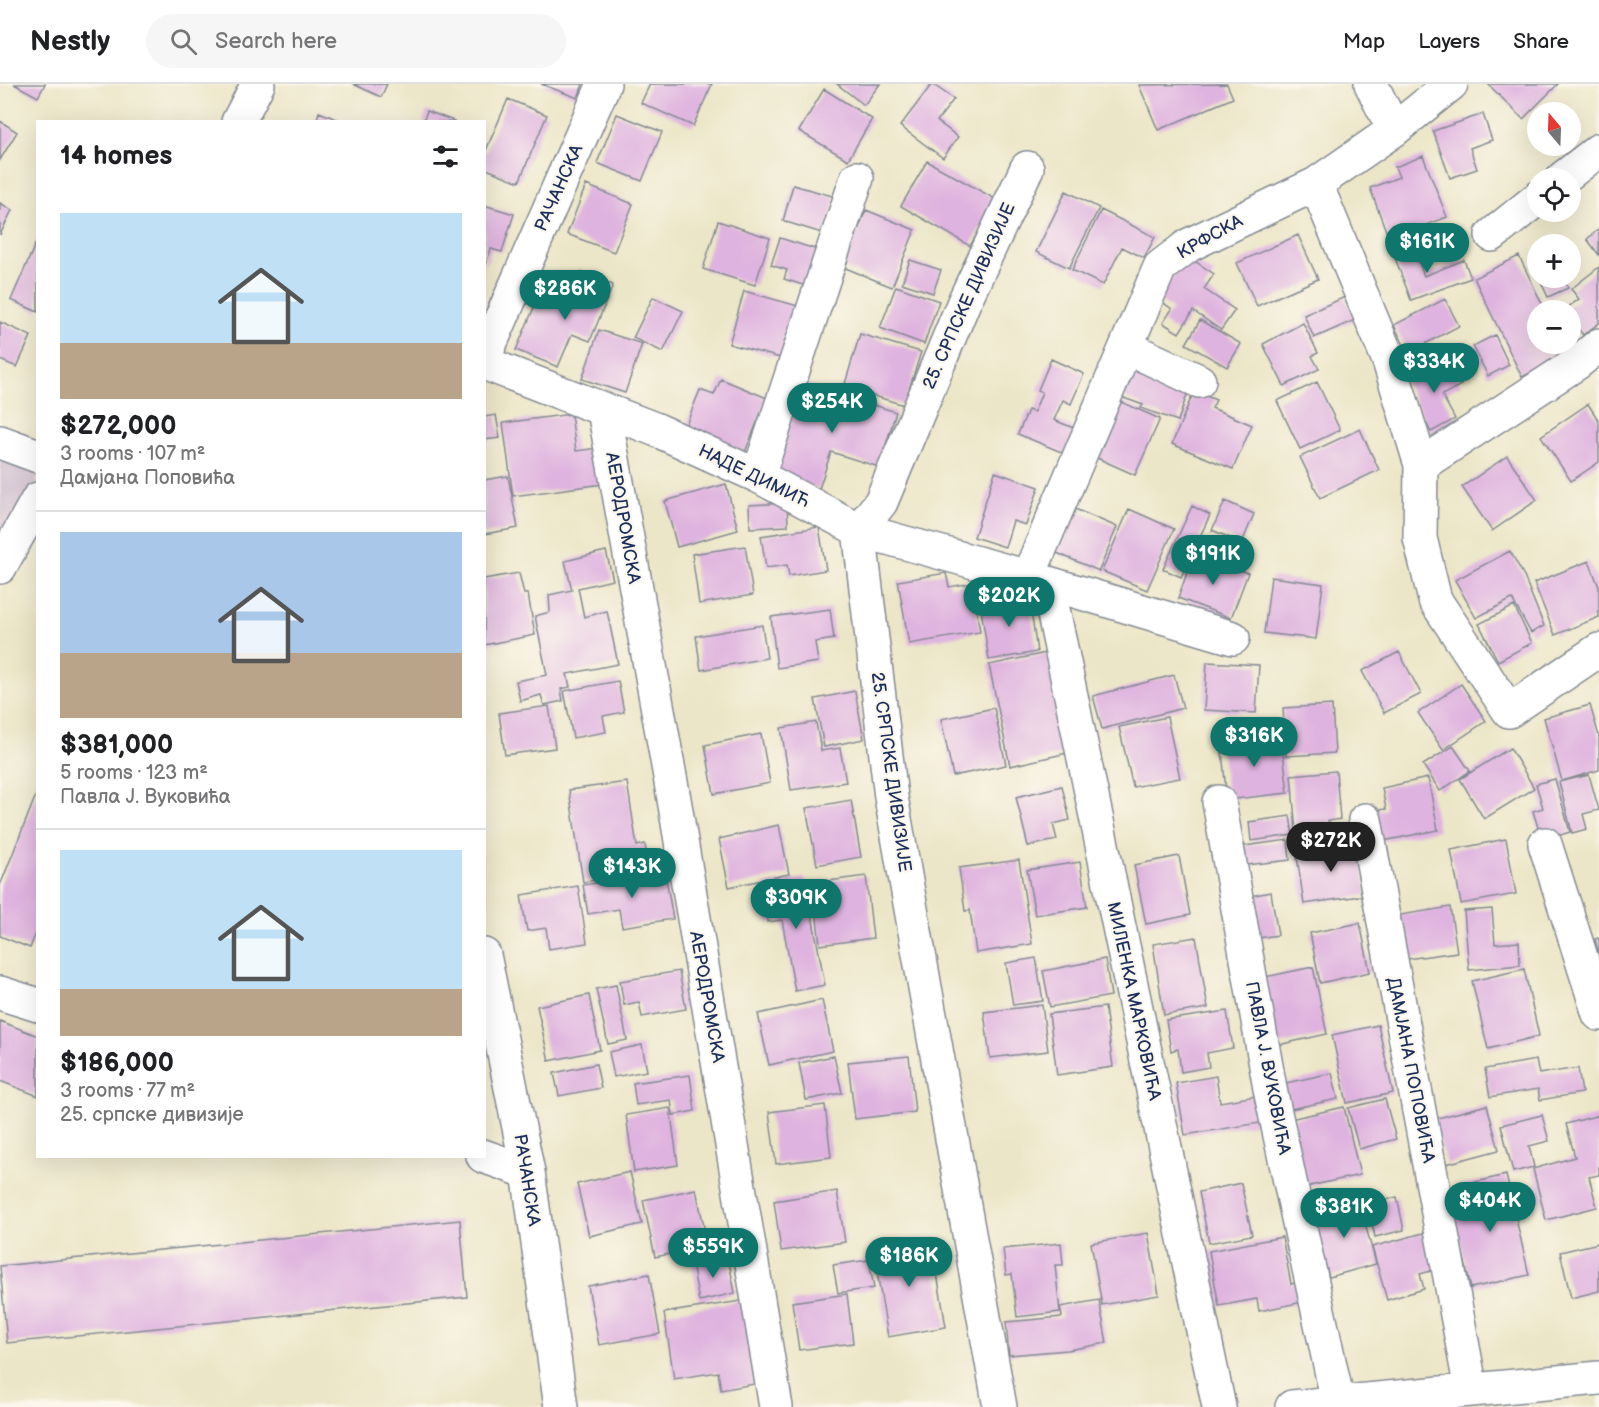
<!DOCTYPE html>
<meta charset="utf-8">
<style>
:root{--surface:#fff;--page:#f6f6f6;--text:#202124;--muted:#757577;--line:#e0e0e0;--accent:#0f766e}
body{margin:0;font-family:"Balsamiq Sans",sans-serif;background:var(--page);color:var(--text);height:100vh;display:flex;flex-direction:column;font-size:22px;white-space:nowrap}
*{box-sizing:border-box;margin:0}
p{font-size:20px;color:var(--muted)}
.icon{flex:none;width:33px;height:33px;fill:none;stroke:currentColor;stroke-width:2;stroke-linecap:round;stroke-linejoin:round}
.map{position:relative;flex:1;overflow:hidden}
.details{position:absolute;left:36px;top:36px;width:450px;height:1038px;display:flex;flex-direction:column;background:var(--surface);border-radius:0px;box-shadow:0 6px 24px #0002}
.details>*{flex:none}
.needle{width:39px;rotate:341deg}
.buttons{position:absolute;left:1527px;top:18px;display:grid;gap:12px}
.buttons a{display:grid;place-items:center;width:54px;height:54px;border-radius:50%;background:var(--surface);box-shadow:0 6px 24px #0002;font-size:30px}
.price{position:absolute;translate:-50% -51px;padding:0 14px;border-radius:21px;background:var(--accent);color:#fff;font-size:20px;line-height:39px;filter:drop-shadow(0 2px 3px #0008)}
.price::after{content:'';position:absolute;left:50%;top:36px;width:18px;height:14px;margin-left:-9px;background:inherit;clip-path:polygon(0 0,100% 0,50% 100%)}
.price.active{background:#222;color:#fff}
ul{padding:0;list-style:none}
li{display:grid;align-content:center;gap:12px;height:318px;padding:0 24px}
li+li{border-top:2px solid var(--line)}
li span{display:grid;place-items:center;height:186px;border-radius:0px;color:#555}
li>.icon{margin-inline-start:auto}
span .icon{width:108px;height:108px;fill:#fffc;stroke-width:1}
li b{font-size:26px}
h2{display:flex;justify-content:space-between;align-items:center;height:72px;padding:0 24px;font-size:26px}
header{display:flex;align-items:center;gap:36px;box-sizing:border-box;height:84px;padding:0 30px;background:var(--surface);border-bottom:2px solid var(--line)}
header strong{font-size:28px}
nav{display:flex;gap:33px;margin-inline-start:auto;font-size:21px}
.search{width:420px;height:54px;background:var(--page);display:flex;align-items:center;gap:15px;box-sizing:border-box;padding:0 21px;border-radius:33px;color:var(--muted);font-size:22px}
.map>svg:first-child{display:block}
.industrial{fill:#cfbdce}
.building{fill:#dfb3df}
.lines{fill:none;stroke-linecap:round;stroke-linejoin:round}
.minor-casing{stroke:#848a93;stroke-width:36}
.minor{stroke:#fff;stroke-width:33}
.labels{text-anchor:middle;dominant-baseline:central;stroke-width:4.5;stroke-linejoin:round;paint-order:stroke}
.street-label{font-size:18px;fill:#1b2f5e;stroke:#fbf7ec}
</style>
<header>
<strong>Nestly</strong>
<div class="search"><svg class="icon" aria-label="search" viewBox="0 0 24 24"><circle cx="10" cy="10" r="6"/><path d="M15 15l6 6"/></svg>Search here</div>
<nav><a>Map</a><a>Layers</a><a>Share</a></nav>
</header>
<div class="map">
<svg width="1599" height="1323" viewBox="0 0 1599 1323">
<rect width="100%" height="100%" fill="#fbf7ec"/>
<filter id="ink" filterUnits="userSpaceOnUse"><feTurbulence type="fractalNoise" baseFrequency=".0167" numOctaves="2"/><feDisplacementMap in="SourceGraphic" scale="12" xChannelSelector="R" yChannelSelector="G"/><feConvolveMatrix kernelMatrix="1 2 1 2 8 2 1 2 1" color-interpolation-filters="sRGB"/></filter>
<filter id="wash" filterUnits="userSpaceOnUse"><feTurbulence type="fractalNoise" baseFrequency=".008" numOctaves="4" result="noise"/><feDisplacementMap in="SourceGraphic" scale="24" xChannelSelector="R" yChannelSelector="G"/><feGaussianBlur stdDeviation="1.35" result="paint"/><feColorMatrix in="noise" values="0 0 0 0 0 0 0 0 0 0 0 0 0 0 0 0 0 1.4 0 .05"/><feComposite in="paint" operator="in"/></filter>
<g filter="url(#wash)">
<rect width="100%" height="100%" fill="#ece6c8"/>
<path class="industrial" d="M 0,358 L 38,372 L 37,415 L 0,483 Z"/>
<g id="blocks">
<path class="building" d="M 14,0 L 45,0 L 38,13 Z
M 353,0 L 387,0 L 381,13 Z
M 541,0 L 583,0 L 578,14 Z
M 650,0 L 712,0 L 693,42 L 641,19 Z
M 837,0 L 880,0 L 864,21 Z
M 932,0 L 954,15 L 937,37 L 958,53 L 943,74 L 900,42 Z
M 1227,0 L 1233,14 L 1158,46 L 1139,1 Z
M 1488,0 L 1558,0 L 1523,35 Z
M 824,5 L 872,35 L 848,76 L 799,47 Z
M 508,15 L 547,31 L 519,98 L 484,84 L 484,71 Z
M 427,27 L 454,37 L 454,38 L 423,38 Z
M 319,28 L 342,37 L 342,38 L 316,38 Z
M 617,30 L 662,48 L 642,97 L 597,79 Z
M 1483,30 L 1492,56 L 1470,64 L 1477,85 L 1450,94 L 1433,47 Z
M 0,37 L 17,48 L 0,76 Z
M 1423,72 L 1447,133 L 1389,155 L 1370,104 L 1399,93 L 1395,83 Z
M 927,77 L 997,116 L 970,162 L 901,122 Z
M 586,101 L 633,120 L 614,168 L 567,150 Z
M 793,101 L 836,113 L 825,150 L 783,137 Z
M 1066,107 L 1099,124 L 1069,184 L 1036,168 Z
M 0,119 L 12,126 L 0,151 Z
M 484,121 L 514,130 L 502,168 L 491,165 L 485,184 Z
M 866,126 L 915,146 L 892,203 L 843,183 Z
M 1101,126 L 1155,153 L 1144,174 L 1122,163 L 1103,201 L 1072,186 Z
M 718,137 L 770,154 L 755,201 L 703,185 Z
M 1599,145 L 1599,171 L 1587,155 Z
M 1298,151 L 1318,195 L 1257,222 L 1237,179 Z
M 38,154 L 38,228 L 11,216 Z
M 780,154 L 821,167 L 809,203 L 784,195 L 787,186 L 771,181 Z
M 1411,159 L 1424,192 L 1464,176 L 1471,194 L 1411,216 L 1392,166 Z
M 1187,172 L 1214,190 L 1204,205 L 1235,226 L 1221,246 L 1193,227 L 1179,249 L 1163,239 L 1172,225 L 1158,215 Z
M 1519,172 L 1545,226 L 1538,226 L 1538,260 L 1561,260 L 1567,271 L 1522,293 L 1474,194 Z
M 910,176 L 941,186 L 933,209 L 902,199 Z
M 1599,183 L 1599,239 L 1583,251 L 1570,234 L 1570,226 L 1564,226 L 1579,215 L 1571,205 Z
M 582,188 L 613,201 L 590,257 L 572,250 L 558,283 L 516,266 L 538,214 L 567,225 Z
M 1539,194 L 1563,194 L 1568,204 L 1548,213 Z
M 896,202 L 939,217 L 924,260 L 880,244 Z
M 744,207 L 798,222 L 784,275 L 729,260 Z
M 653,213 L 683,227 L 663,268 L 633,254 Z
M 1345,213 L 1355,236 L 1314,254 L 1304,231 Z
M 1445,215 L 1459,242 L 1408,269 L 1394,241 Z
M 1200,236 L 1241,260 L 1227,283 L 1186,260 Z
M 0,238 L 31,252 L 17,283 L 0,276 Z
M 1303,239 L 1318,269 L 1312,272 L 1319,285 L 1284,302 L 1263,260 Z
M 599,246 L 642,260 L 625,309 L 582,295 Z
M 860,250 L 921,268 L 904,321 L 844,303 Z
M 1495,251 L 1509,281 L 1488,292 L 1473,262 Z
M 1051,275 L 1084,290 L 1071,320 L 1063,316 L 1054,336 L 1076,345 L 1066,370 L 1018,350 L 1028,326 L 1034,328 L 1042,308 L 1038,306 Z
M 1447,276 L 1461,301 L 1442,311 L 1455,335 L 1431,348 L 1405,298 Z
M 1131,285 L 1153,293 L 1191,299 L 1178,337 L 1141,324 L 1143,321 L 1121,313 Z
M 721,295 L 767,314 L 745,368 L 685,343 L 700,306 L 714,311 Z
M 1317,298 L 1340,346 L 1300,365 L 1277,317 Z
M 804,299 L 896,328 L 879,383 L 831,368 L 819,405 L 774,390 Z
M 1194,307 L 1216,316 L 1212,324 L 1252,341 L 1233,385 L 1172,360 Z
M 1119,317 L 1160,335 L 1135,391 L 1095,373 Z
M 1588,320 L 1599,337 L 1599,378 L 1571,397 L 1541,352 Z
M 571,330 L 576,367 L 598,364 L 603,400 L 513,412 L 503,339 Z
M 496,331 L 500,354 L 484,356 L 484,333 Z
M 1360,345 L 1379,386 L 1320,414 L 1300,373 Z
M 1507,372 L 1537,416 L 1492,447 L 1462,403 Z
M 995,388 L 1039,403 L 1026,441 L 1013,437 L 1005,463 L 974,453 Z
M 508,392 L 518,444 L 484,450 L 484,396 Z
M 726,400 L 738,446 L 677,463 L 665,417 Z
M 1225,417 L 1254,430 L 1242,459 L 1212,446 Z
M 787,419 L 788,442 L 750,444 L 749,421 Z
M 1068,422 L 1117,443 L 1099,487 L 1050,466 Z
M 1192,422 L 1210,431 L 1181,493 L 1163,485 Z
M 1129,425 L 1174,445 L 1147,506 L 1102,487 Z
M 819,443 L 826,486 L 789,492 L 787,481 L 766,484 L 761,452 Z
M 745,462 L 753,511 L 699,520 L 692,470 Z
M 606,467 L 613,496 L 578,504 L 584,533 L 607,527 L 618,580 L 567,590 L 570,603 L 561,605 L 563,617 L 544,621 L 541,611 L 520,617 L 516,597 L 547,591 L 535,532 L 550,528 L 549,511 L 572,506 L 565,477 Z
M 1510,467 L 1523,490 L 1544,542 L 1531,549 L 1512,515 L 1476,534 L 1455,496 Z
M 1194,470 L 1248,489 L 1231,534 L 1178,514 Z
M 1589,477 L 1599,503 L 1599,533 L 1555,551 L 1534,499 Z
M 519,489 L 524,510 L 528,510 L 535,551 L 484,561 L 484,495 Z
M 946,489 L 949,503 L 972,499 L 980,548 L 909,560 L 898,497 Z
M 1271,493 L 1323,500 L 1316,555 L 1264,549 Z
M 1029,512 L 1037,568 L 989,576 L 980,519 Z
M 1514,522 L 1532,559 L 1498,577 L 1479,540 Z
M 830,525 L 834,555 L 815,558 L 818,578 L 777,584 L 771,533 Z
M 762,541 L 767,574 L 701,586 L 696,552 Z
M 1399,568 L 1421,610 L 1384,629 L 1362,587 Z
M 1046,569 L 1072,668 L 1010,682 L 989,581 Z
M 1207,578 L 1259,581 L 1256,629 L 1204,626 Z
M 1174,591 L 1183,624 L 1102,645 L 1093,612 Z
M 618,597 L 624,628 L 603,632 L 606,648 L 573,654 L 564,607 Z
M 1461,600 L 1486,637 L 1443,666 L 1418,629 Z
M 855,607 L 864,655 L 824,663 L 815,615 Z
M 1332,621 L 1335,669 L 1286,672 L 1283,624 Z
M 1590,621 L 1599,652 L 1599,686 L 1562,697 L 1544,634 Z
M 549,622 L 555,664 L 505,671 L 499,629 Z
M 994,624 L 1006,681 L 953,692 L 941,635 Z
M 1167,633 L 1180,694 L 1133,703 L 1119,643 Z
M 816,638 L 821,667 L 840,664 L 846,698 L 791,706 L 781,644 Z
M 761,650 L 770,699 L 714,710 L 705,661 Z
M 1281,652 L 1288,709 L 1227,716 L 1221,658 Z
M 1453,662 L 1470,687 L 1440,707 L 1423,681 Z
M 1510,664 L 1534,704 L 1484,735 L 1460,695 Z
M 1336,687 L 1340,735 L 1328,737 L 1331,756 L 1297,759 L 1291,691 Z
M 1589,691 L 1599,726 L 1583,730 L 1587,745 L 1572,749 L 1559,698 Z
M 1428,694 L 1438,746 L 1378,758 L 1371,727 L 1386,725 L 1382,704 Z
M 1555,695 L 1570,748 L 1542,757 L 1533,727 L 1543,724 L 1536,700 Z
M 627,698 L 637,762 L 645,760 L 649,788 L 583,798 L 569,706 Z
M 1062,702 L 1070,736 L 1053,740 L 1057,756 L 1028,762 L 1016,713 Z
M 38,706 L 38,844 L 30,864 L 0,852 L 0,802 Z
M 851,716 L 861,773 L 817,781 L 806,724 Z
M 1290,732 L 1293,751 L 1251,757 L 1249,738 Z
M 779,741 L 789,790 L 729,803 L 719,755 Z
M 1506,755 L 1516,810 L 1461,820 L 1451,766 Z
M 1288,756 L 1290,776 L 1247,781 L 1244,762 Z
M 1358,757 L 1367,811 L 1304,820 L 1296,766 Z
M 1179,772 L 1190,831 L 1146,840 L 1134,781 Z
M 1019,776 L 1032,860 L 976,869 L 970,826 L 965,827 L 959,784 Z
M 1080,778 L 1087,823 L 1035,831 L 1027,786 Z
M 665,788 L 673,835 L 622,843 L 619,825 L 588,830 L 583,801 Z
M 866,792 L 873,854 L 820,861 L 813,799 Z
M 805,794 L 825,901 L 795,907 L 782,836 L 768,838 L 763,801 Z
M 578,802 L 587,859 L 549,865 L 546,844 L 527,847 L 521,811 Z
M 1271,808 L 1278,851 L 1252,855 L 1245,813 Z
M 1450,823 L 1457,868 L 1400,876 L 1394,832 Z
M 1492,825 L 1495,860 L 1519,858 L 1520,881 L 1469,886 L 1464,827 Z
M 1360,839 L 1370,888 L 1320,899 L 1310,849 Z
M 1196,853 L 1208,924 L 1164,931 L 1153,860 Z
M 1599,854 L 1599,868 L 1598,868 L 1595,855 Z
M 1036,874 L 1043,917 L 1013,921 L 1006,879 Z
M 1105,875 L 1111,912 L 1050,923 L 1043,887 Z
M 1313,883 L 1327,950 L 1278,961 L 1265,893 Z
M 1524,885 L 1539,952 L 1488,965 L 1472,897 Z
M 679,887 L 686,925 L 642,933 L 639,918 L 624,921 L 620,897 Z
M 616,901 L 627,956 L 608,960 L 596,905 Z
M 589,911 L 600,966 L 549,977 L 537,922 Z
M 822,916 L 833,967 L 769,981 L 758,930 Z
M 1042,921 L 1048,967 L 990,974 L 984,928 Z
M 1105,923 L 1113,983 L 1057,991 L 1049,930 Z
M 1227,927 L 1233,964 L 1207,969 L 1209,983 L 1181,988 L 1178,965 L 1171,967 L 1166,936 Z
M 0,937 L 38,952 L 38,1012 L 0,997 Z
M 1378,941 L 1393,1009 L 1347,1019 L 1332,951 Z
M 642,961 L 647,987 L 614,993 L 609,968 Z
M 834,972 L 842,1009 L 806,1016 L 799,979 Z
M 909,972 L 915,1028 L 855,1035 L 848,978 Z
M 1536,976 L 1539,990 L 1578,984 L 1582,1009 L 1540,1016 L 1538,1005 L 1490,1013 L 1485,985 Z
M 596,980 L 601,1004 L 559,1012 L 554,989 Z
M 1332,989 L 1338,1015 L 1286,1026 L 1281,1000 Z
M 690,991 L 695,1027 L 673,1031 L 671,1016 L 636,1021 L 633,999 Z
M 1216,992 L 1220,1018 L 1262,1011 L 1266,1038 L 1185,1051 L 1176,999 Z
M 1385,1015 L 1396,1055 L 1359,1065 L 1348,1024 Z
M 825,1021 L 831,1073 L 776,1080 L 769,1028 Z
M 1487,1021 L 1499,1066 L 1446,1080 L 1434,1035 Z
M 1344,1023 L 1360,1091 L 1305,1103 L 1290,1035 Z
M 670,1024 L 678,1081 L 634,1088 L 626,1031 Z
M 1542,1031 L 1549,1057 L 1529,1062 L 1534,1083 L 1513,1088 L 1501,1041 Z
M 1599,1031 L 1599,1091 L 1589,1093 L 1597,1123 L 1546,1136 L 1533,1085 L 1575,1073 L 1566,1040 Z
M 630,1088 L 642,1140 L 589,1152 L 577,1100 Z
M 1506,1091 L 1529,1191 L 1471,1204 L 1453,1128 L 1464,1126 L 1458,1102 Z
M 1241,1099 L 1252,1151 L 1209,1159 L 1199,1108 Z
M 696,1105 L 708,1162 L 655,1173 L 643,1116 Z
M 837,1107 L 845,1158 L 781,1167 L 774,1117 Z
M 1397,1113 L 1404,1146 L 1375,1153 L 1368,1121 Z
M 1359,1117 L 1376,1180 L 1329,1193 L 1312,1130 Z
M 460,1136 L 467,1213 L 7,1259 L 0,1182 Z
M 1427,1148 L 1438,1185 L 1420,1190 L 1424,1205 L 1387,1216 L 1372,1163 Z
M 1148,1149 L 1159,1211 L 1102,1221 L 1091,1159 Z
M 1282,1153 L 1291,1200 L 1300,1198 L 1303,1218 L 1259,1227 L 1257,1215 L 1219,1222 L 1209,1167 Z
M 931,1154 L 946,1243 L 888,1253 L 873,1164 Z
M 1061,1159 L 1063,1181 L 1055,1181 L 1060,1228 L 1017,1233 L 1012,1190 L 1006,1191 L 1003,1165 Z
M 1599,1159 L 1599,1207 L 1571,1214 L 1560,1168 Z
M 728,1173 L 735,1209 L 699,1217 L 692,1180 Z
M 869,1176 L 874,1204 L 838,1209 L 833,1181 Z
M 649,1190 L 660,1250 L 599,1261 L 588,1202 Z
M 847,1210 L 853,1259 L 799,1266 L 792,1218 Z
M 747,1216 L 760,1299 L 721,1306 L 718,1288 L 674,1295 L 664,1229 Z
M 1099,1216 L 1107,1259 L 1068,1266 L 1009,1271 L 1006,1238 L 1062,1233 L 1060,1223 Z"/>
</g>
</g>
<g filter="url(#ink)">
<use href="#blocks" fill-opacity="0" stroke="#848a93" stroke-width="1.5"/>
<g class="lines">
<g class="minor-casing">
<path id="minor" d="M 1371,0 L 1394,46
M 238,38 L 258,0
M 1563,94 L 1599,66
M 1316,100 L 1389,277 L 1421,381 L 1420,454 L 1435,516 L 1509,627 L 1599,566
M 1492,151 L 1538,114
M 1126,263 L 1199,297
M 484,274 L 604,0
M 484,279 L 657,346 L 758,392 L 859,446 L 1028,493 L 1050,511 L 1219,1323
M 604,326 L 674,715 L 776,1323
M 0,358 L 38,372
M 1421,381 L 1577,279 L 1599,261
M 758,392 L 857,94
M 0,483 L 38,415
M 1233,554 L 1028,493 L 1160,183 L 1189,161 L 1316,100 L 1394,46 L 1451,0
M 1219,718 L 1271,1010 L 1338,1318
M 1365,736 L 1471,1306
M 1545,760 L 1599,930
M 484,871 L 528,1088 L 561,1323
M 0,909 L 38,921
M 483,1072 L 528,1088
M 1000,1323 L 891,713 L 859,446 L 881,418 L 964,218 L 1027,84
M 1292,1323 L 1599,1294"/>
</g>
<use href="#minor" class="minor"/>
</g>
</g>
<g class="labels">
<g class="street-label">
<text transform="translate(559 104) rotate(-66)">РАЧАНСКА</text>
<text transform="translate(1210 153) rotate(-29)">КРФСКА</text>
<text transform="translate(969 212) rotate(-66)">25. СРПСКЕ ДИВИЗИЈЕ</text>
<text transform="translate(754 392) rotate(26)">НАДЕ ДИМИЋ</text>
<text transform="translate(623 434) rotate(80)">АЕРОДРОМСКА</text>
<text transform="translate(891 688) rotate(82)">25. СРПСКЕ ДИВИЗИЈЕ</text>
<text transform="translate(707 913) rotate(80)">АЕРОДРОМСКА</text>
<text transform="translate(1134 917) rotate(78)">МИЛЕНКА МАРКОВИЋА</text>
<text transform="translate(1268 984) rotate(79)">ПАВЛА Ј. ВУКОВИЋА</text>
<text transform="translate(1411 986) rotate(79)">ДАМЈАНА ПОПОВИЋА</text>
<text transform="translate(527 1096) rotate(81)">РАЧАНСКА</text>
</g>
</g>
</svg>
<div class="buttons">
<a><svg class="needle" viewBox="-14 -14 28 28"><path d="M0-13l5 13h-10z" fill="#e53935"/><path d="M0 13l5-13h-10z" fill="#757577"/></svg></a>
<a><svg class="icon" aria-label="locate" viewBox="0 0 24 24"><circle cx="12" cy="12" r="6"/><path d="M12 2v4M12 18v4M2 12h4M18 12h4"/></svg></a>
<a>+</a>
<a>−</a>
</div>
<b class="price" style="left:1427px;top:190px">$161K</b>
<b class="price" style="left:565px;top:237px">$286K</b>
<b class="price" style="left:1434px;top:310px">$334K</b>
<b class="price" style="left:832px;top:350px">$254K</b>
<b class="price" style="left:1213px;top:502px">$191K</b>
<b class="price" style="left:1009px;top:544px">$202K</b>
<b class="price" style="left:1254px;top:684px">$316K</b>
<b class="price active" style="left:1331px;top:789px">$272K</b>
<b class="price" style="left:632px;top:815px">$143K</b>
<b class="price" style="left:796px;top:846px">$309K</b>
<b class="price" style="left:1490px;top:1149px">$404K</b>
<b class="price" style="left:1344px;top:1155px">$381K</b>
<b class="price" style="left:713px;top:1195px">$559K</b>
<b class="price" style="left:909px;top:1204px">$186K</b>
<section class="details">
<h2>14 homes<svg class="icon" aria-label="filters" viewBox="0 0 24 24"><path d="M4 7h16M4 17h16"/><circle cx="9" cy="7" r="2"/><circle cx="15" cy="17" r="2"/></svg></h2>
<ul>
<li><span style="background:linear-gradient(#bfe0f5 70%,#b9a48a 0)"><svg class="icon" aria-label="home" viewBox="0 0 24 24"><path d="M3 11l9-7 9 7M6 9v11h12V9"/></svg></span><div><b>$272,000</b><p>3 rooms · 107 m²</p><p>Дамјана Поповића</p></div></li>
<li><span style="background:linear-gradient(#a9c7e8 65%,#b9a48a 0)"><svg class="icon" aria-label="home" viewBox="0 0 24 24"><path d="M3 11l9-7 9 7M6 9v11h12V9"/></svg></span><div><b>$381,000</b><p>5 rooms · 123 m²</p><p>Павла Ј. Вуковића</p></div></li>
<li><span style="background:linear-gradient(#bfe0f5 75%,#b9a48a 0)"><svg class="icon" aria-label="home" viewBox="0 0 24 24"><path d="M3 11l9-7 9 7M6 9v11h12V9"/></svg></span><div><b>$186,000</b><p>3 rooms · 77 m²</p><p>25. српске дивизије</p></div></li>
</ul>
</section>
</div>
